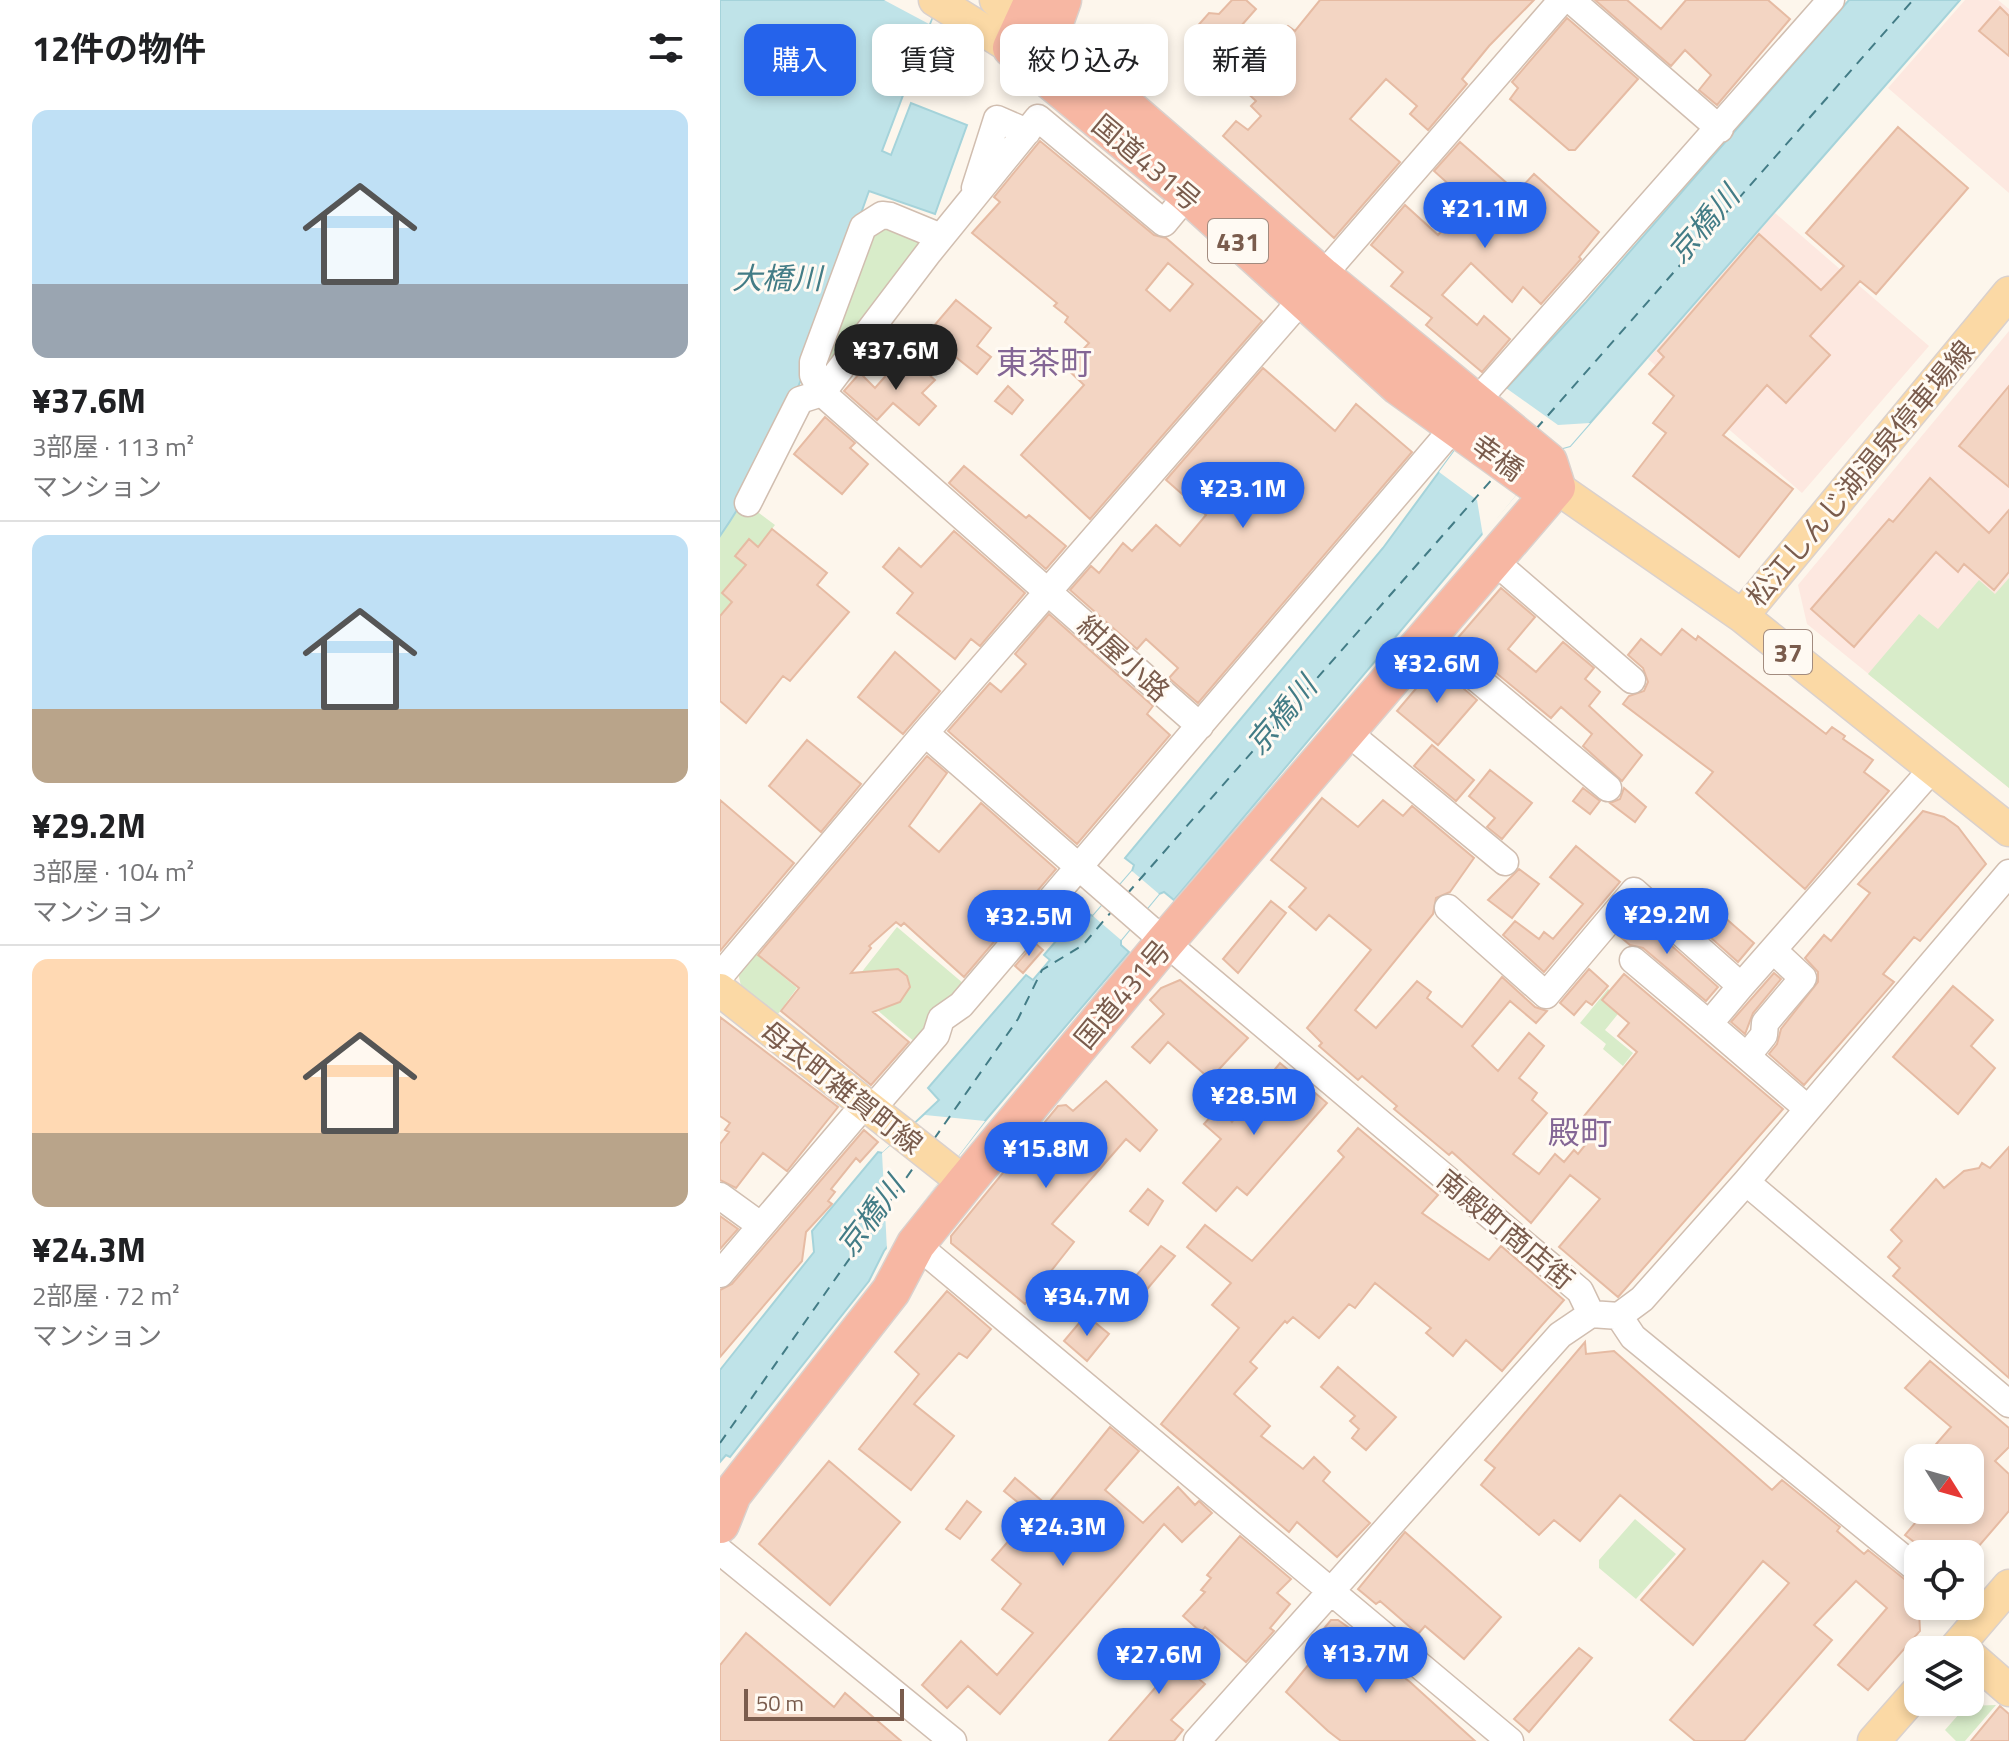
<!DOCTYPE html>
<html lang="ja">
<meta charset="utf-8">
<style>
:root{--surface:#fff;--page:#f6f6f6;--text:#202124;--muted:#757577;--line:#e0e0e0;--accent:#2563eb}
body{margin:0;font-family:"Titillium Web","Noto Sans JP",sans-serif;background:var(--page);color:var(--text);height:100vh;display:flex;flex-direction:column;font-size:30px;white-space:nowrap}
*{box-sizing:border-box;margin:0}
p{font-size:26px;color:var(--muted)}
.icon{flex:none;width:44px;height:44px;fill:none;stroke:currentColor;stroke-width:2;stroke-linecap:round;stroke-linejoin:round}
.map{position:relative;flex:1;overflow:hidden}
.panel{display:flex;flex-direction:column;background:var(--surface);width:720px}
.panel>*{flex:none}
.top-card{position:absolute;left:24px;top:24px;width:760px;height:72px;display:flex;gap:16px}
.needle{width:52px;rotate:127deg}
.tools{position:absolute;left:1184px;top:1444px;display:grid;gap:16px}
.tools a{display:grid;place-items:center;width:80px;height:80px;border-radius:16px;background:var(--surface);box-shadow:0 4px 12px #0003;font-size:40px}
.scale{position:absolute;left:24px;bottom:20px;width:160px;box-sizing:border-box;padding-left:8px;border:4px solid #7a5c4d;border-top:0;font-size:22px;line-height:28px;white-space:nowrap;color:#7a5c4d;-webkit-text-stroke:6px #fffaf3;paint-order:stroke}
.price{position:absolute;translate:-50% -68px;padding:0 18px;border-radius:28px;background:var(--accent);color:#fff;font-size:26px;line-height:52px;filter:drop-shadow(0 2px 4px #0008)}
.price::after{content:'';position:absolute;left:50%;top:48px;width:24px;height:18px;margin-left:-12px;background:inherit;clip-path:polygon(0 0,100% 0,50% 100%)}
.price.active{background:#222;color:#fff}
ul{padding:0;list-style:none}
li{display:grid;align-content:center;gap:16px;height:424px;padding:0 32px}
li+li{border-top:2px solid var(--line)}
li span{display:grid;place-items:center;height:248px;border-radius:16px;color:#555}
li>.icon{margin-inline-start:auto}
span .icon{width:144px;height:144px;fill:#fffc;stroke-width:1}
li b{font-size:34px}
h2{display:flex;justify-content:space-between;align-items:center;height:96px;padding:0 32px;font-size:34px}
.tag{padding:0 28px;border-radius:16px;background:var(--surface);box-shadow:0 4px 12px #0003;font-size:28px;line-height:72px}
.tag.active{background:var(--accent);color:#fff}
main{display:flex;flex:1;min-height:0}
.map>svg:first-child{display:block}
.commercial{fill:#fde8e0}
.green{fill:#d8ecc9}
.water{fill:#bfe3e8;stroke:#a5d3da;stroke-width:2}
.pier{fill:#fdf6ec}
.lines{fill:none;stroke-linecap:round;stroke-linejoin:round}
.ferry{stroke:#437c86;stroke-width:2;stroke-dasharray:10 8;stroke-linecap:butt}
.building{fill:#f3d5c3;stroke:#e6bba3;stroke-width:2;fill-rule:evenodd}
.minor-casing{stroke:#d1beb0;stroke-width:29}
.major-casing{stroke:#dad1cd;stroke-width:35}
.highway-casing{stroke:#dad1cd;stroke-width:41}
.minor{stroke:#fff;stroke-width:26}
.major{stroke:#fbd9a5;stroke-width:32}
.highway{stroke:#f7b7a3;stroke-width:38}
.labels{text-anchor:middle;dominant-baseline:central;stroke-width:6;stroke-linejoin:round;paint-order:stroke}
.shield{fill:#fffaf3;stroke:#a28b7f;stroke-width:2}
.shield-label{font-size:26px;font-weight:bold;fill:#7a5c4d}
.street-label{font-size:28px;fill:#7a5c4d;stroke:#fffaf3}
.water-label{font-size:30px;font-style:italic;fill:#437c86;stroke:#fffaf3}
.quarter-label{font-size:32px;fill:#846695;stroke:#fffaf3}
</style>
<main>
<section class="panel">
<h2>12件の物件<svg class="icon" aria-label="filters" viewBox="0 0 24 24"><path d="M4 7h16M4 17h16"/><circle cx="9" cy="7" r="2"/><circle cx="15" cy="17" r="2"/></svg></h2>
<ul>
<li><span style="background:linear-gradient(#bfe0f5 70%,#9aa5b1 0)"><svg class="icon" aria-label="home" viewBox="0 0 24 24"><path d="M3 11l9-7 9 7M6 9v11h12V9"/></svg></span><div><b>¥37.6M</b><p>3部屋 · 113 m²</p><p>マンション</p></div></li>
<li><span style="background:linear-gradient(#bfe0f5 70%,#b9a48a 0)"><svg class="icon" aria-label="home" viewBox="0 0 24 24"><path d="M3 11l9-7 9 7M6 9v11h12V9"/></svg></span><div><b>¥29.2M</b><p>3部屋 · 104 m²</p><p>マンション</p></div></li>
<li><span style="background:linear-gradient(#ffd9b3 70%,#b9a48a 0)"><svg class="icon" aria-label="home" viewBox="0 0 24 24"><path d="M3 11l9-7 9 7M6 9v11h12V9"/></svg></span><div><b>¥24.3M</b><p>2部屋 · 72 m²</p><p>マンション</p></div></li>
</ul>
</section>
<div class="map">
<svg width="1289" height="1741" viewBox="0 0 1289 1741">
<rect width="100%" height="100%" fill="#fdf6ec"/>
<path class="commercial" d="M 1245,0 L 1278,0 L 1289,9 L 1289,193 L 1168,88 Z
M 1055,213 L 1209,346 L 1082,493 L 928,359 Z
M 1289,331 L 1289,788 L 1087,624 L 1078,585 Z"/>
<path class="green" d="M 158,226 L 205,238 L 106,372 L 102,360 L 151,233 Z
M 23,501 L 55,525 L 38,547 L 29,539 L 15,556 L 26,565 L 2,593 L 12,602 L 0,616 L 0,536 Z
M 1289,578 L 1289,788 L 1148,674 L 1199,614 L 1218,629 L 1259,580 L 1275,594 Z
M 177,927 L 244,984 L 196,1043 L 130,987 Z
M 31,950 L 77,988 L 58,1014 L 21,986 L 17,968 Z
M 888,989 L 906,1004 L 885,1030 L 913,1053 L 903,1066 L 883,1049 L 886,1044 L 860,1023 Z
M 915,1519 L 956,1554 L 916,1599 L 879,1568 L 879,1560 Z
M 1276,1705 L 1245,1741 L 1236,1741 L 1225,1730 L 1246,1706 Z"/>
<path class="water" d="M 0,0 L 219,0 L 162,151 L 171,155 L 191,103 L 247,125 L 215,214 L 149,191 C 107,307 71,434 0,536 Z
M 1129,0 L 1240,0 L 850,446 L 832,451 L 454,900 L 444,892 L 439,894 L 401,940 L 401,945 L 409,952 L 265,1121 L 164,1251 L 149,1281 L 10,1457 L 6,1455 L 0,1462 L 0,1370 L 94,1252 L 92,1231 L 158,1152 L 163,1153 L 219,1100 L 208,1088 L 306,975 L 313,980 L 330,960 L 324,955 L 362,911 L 373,916 L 412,871 L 414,865 L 405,858 L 663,548 L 758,419 L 866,302 Z"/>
<path class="pier" d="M 164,0 L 219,0 L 209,24 Z
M 786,388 L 838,425 L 870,423 L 850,446 L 832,451 L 763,536 L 757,500 L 719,472 L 758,419 Z
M 412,871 L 439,894 L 401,940 L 373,916 Z
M 205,1115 L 265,1121 L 167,1250 L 162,1153 Z"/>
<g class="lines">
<path class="ferry" d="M 816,429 L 1193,0
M 407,894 L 775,476
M 214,1139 L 298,1019 L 322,970 L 363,945 L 392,911
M 0,1443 L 196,1164"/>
</g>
<path class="building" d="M 512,0 L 526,0 L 536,9 L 521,26 L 546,47 L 568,26 L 575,31 L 600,0 L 814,0 L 769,46 L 742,79 L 747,84 L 708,130 L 690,114 L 697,106 L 666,79 L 630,119 L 680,162 L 614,238 L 503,136 L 516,121 L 528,130 L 541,116 L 531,106 L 536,101 L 491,59 L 487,64 L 471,50 L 475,45 L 467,38 L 489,13 L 499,14 Z
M 875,0 L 907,0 L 941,29 L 966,0 L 1048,0 L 1070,19 L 997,105 L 979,90 L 991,75 L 965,50 L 951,66 Z
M 1280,7 L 1289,16 L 1289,56 L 1259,31 Z
M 847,18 L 918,79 L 855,150 L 849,150 L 790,99 L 798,88 L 792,82 Z
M 1178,127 L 1248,188 L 1156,294 L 1140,281 L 1090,336 L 1110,355 L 1066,403 L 1047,385 L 1003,435 L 1073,489 L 1019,557 L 913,476 L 946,433 L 933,423 L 954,396 L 929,374 L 944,357 L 938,351 L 1039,234 L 1101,290 L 1124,266 L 1086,233 Z
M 320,141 L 434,235 L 446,238 L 542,321 L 370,519 L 301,455 L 364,385 L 346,368 L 369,343 L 345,322 L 348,317 L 334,306 L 337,303 L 252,233 L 280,202 L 274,197 ZM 448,263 L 473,284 L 450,311 L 426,290 Z
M 740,142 L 797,192 L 814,174 L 879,232 L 859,257 L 861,259 L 821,304 L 803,287 L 792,302 L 751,263 L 722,295 L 757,325 L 764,316 L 790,339 L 762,372 L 706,325 L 712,318 L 671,286 L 683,272 L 651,245 L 685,205 L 718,235 L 727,226 L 731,230 L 752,205 L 714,171 Z
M 236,300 L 271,328 L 257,346 L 271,357 L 257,374 L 207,334 Z
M 185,354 L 215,380 L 202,393 L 216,406 L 199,425 L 173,403 L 157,420 L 124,391 L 140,373 L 155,388 Z
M 543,368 L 615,431 L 636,404 L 692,452 L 478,703 L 449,678 L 458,668 L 426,639 L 417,649 L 350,590 L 371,566 L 379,573 L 403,543 L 412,551 L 436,525 L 460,546 L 486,515 L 446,480 Z
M 288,386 L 303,400 L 292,414 L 275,401 Z
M 1289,386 L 1289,487 L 1239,446 Z
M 105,417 L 135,443 L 130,448 L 148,464 L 122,494 L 74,454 Z
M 244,466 L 306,518 L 309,515 L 346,546 L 326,569 L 229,483 Z
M 1210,478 L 1269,533 L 1289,510 L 1289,572 L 1274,590 L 1244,564 L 1238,572 L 1216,552 L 1134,647 L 1091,609 L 1169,519 L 1173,522 Z
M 52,529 L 107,573 L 97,585 L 129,612 L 70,681 L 63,676 L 26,723 L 0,701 L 0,616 L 12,602 L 2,593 L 26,565 L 15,556 L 29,539 L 38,547 Z
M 234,531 L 305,593 L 260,646 L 251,639 L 235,659 L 177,613 L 193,593 L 163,567 L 179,548 L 201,567 Z
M 781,588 L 815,617 L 788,649 L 816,672 L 843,642 L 874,668 L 865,679 L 880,692 L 869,706 L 922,755 L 902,781 L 863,746 L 872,734 L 841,707 L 831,718 L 736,640 Z
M 329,614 L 433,706 L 427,714 L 450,735 L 357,844 L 228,731 L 270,683 L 281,692 L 306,664 L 295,654 Z
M 962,629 L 976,640 L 978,636 L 1106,734 L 1112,727 L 1125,736 L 1123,739 L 1153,760 L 1144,772 L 1169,791 L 1085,889 L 976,793 L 993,772 L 903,704 L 909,696 L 924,691 L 928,682 L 923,668 L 908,655 L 921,639 L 941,655 Z
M 175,652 L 220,691 L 183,734 L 138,697 Z
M 716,665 L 757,700 L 718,745 L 677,711 Z
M 87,740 L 141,784 L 101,832 L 49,786 Z
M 712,745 L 754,780 L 736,801 L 694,766 Z
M 207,756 L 227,773 L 189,826 L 219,852 L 261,803 L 336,869 L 244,977 L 184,923 L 181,926 L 176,922 L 149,946 L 151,948 L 131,973 L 178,969 L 187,976 L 190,987 L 180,1002 L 153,1012 L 189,1042 L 151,1085 L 61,1011 L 79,988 L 38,955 Z
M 770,770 L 812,803 L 782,839 L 767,827 L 775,818 L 749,796 Z
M 863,788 L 880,801 L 870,814 L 853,801 Z
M 904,788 L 926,807 L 915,822 L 890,803 L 900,799 Z
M 602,798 L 638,827 L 663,800 L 683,816 L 692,806 L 754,858 L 730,892 L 716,898 L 713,914 L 635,1010 L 656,1028 L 697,981 L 711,992 L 707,998 L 742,1027 L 782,977 L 815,1007 L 827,1011 L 816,1023 L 790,1001 L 752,1046 L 778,1071 L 809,1033 L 824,1046 L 799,1078 L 817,1093 L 812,1100 L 827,1113 L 793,1154 L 819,1174 L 835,1154 L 844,1162 L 854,1150 L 858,1154 L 879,1128 L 864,1116 L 917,1052 L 898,1036 L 909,1023 L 882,1000 L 904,974 L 1063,1109 L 898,1297 L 839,1247 L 880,1199 L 850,1175 L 811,1223 L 732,1152 L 729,1155 L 674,1109 L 677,1106 L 642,1076 L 638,1080 L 599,1046 L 602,1043 L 587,1028 L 651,950 L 609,915 L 596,930 L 569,907 L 586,888 L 551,860 Z
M 0,800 L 74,863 L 0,951 Z
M 1203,811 L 1224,817 L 1238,827 L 1266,864 L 1200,941 L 1194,937 L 1163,974 L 1174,982 L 1084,1085 L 1049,1054 L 1057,1044 L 1061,1029 L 1098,982 L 1098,972 L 1085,958 L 1104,935 L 1111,941 L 1150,893 L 1138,884 Z
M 856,846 L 900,882 L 824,972 L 783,935 L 795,921 L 819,939 L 824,932 L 833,939 L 863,904 L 830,877 Z
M 799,869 L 819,884 L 792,918 L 768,900 Z
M 551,901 L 566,913 L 518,973 L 503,959 Z
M 987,902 L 1034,943 L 1018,962 L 971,920 Z
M 916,914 L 998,987 L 986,1001 L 923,948 L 910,945 L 898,935 Z
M 315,943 L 323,950 L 303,973 L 295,966 Z
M 869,969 L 888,986 L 872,1005 L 866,1001 L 854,1015 L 840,1003 Z
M 1054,973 L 1061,979 L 1033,1013 L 1025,1034 L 1011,1022 Z
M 460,980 L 528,1038 L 490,1079 L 448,1042 L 430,1063 L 412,1047 L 444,1014 L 430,1000 L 441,988 Z
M 1233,986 L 1273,1020 L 1251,1046 L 1275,1068 L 1238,1114 L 1173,1057 Z
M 0,1017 L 118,1107 L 67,1171 L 43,1153 L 16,1188 L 0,1180 L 0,1144 L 9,1132 L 5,1130 L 10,1123 L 0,1116 Z
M 560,1063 L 607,1103 L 527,1195 L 517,1187 L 496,1211 L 463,1183 L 501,1139 L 484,1124 L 500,1106 L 512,1122 Z
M 386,1081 L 437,1130 L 420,1151 L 406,1139 L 332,1224 L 354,1242 L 305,1304 L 231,1243 L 231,1236 L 338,1106 L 346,1105 L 353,1111 Z
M 638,1128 L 718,1195 L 702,1213 L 769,1260 L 781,1246 L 844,1300 L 782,1371 L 746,1340 L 733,1356 L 706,1333 L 711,1328 L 655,1283 L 635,1308 L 629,1304 L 599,1338 L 573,1317 L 567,1323 L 565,1321 L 530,1362 L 537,1368 L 514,1394 L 550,1426 L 541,1436 L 583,1469 L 594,1457 L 610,1472 L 603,1481 L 650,1523 L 617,1557 L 577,1522 L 569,1532 L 441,1424 L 519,1328 L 492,1305 L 511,1283 L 467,1247 L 485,1225 L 532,1261 L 624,1157 L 618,1151 Z
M 144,1130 L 158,1142 L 140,1162 L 136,1158 L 111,1189 L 115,1192 L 108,1201 L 112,1204 L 86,1232 L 82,1261 L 0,1357 L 0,1290 L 12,1284 Z
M 1289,1147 L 1289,1378 L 1173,1276 L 1180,1268 L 1168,1257 L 1182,1241 L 1171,1230 L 1216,1179 L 1224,1188 L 1244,1171 L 1259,1168 L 1262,1163 L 1270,1168 Z
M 428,1189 L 443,1201 L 428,1225 L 410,1211 Z
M 0,1216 L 18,1229 L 0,1249 Z
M 441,1246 L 455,1256 L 423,1294 L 410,1283 Z
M 227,1291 L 271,1329 L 247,1358 L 239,1353 L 194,1404 L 234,1436 L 191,1490 L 139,1449 L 199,1374 L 175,1352 Z
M 366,1315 L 389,1334 L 367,1361 L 344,1341 Z
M 865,1342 L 866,1354 L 894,1351 L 1052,1490 L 1062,1480 L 1115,1523 L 1120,1527 L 1117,1531 L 1144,1554 L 1148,1550 L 1198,1590 L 1200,1631 L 1148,1690 L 1118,1665 L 1167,1608 L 1136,1581 L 1094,1625 L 1112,1640 L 1024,1741 L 975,1741 L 950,1720 L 1069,1583 L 1043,1561 L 973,1645 L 921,1600 L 965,1549 L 900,1495 L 860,1541 L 834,1520 L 819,1535 L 761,1485 L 775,1468 L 765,1460 Z
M 1210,1361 L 1289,1428 L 1289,1447 L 1275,1461 L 1289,1474 L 1289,1511 L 1252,1554 L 1210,1554 L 1185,1535 L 1206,1510 L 1250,1510 L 1250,1458 L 1204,1458 L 1231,1427 L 1185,1388 Z
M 618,1367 L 676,1417 L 646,1450 L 632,1438 L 639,1429 L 630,1421 L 635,1416 L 601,1387 Z
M 390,1427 L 419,1451 L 385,1490 L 423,1523 L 458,1487 L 475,1505 L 479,1501 L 492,1513 L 462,1542 L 444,1524 L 280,1714 L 248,1686 L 227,1708 L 202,1685 L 241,1641 L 277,1675 L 313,1633 L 282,1609 L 301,1584 L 272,1560 L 312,1514 L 284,1491 L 295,1478 L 327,1505 Z
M 109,1461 L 180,1522 L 110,1605 L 39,1544 Z
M 247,1501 L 261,1512 L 240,1539 L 226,1529 Z
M 685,1532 L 781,1617 L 744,1659 L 705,1626 L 698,1634 L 660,1601 L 656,1604 L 638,1589 Z
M 520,1536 L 571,1579 L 557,1593 L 570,1604 L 550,1628 L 554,1631 L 526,1662 L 485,1627 L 481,1632 L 463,1616 L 485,1592 L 481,1590 L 491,1578 L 487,1575 Z
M 611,1620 L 618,1620 L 632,1630 L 628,1634 L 690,1682 L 755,1741 L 621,1741 L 608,1731 L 566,1692 L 594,1658 L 586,1650 Z
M 26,1633 L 114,1707 L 125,1693 L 181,1741 L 0,1741 L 0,1665 Z
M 423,1633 L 485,1684 L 451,1720 L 463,1730 L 454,1741 L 389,1741 L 442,1680 L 407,1650 Z
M 859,1648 L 872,1658 L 809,1732 L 794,1719 Z
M 1280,1706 L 1289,1714 L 1289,1741 L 1251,1741 Z"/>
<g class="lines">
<g class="minor-casing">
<path id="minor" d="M 851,0 L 1000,129
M 255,188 L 277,119 L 307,132
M 468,194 L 444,223 L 318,118 L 209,252 L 102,393 L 480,726
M 756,402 L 1111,0
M 28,503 L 80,400 L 102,393 L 93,375 L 93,362 L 143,227 L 162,215 L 170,216 L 221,237
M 772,559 L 912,680
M 706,636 L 888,788
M 625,730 L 785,862
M 205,733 L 445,942 L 860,1291 L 871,1314 L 899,1316 L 913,1337 L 1198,1570
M 1289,873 L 1026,1182 L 1289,1404
M 728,908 L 826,995 L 914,891 L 1021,986 L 1213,768
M 913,960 L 989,1024
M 0,976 L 205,733 L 842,0
M 1021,986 L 989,1024 L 1088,1109
M 1027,1056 L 1044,1035 L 1045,1023 L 1083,978 L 1053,950
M 151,1110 L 216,1035 L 221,1019 L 241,1005 L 735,426
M 0,1196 L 40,1225
M 196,1244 L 790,1741
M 0,1274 L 144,1105
M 899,1316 L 922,1299 L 1026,1182
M 0,1551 L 233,1741
M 477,1741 L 840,1335 L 871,1314"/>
</g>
<g class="major-casing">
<path id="major" d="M 215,0 L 292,48
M 276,0 L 325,36
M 836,487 L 1022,616 L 1289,830
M 1022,616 L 1289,293
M 0,990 L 245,1183
M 1234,1650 L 1289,1586
M 1250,1656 L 1289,1690
M 1154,1741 L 1198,1691"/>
</g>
<g class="highway-casing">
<path id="highway" d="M 328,39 L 603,277 L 828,462 L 836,487
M 328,39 L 342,0
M 292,48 L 468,194 L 679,386 L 812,482 L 836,487
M 292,48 L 314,0
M 0,1524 L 12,1494 L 171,1291 L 196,1244 L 245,1183 L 445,942 L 836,487"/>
</g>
<use href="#minor" class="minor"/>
<use href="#major" class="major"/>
<use href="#highway" class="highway"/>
</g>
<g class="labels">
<g class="shield">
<rect x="488" y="219" width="60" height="44" rx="6"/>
<rect x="1044" y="630" width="48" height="44" rx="6"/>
</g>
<g class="shield-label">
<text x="518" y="241">431</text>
<text x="1068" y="652">37</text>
</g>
<g class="street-label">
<text transform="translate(427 162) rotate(40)">国道431号</text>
<text transform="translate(778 457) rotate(36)">幸橋</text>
<text transform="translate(1140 473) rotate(-50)">松江しんじ湖温泉停車場線</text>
<text transform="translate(404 658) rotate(42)">紺屋小路</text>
<text transform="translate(402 994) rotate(-50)">国道431号</text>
<text transform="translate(122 1087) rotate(38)">母衣町雑賀町線</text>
<text transform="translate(786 1229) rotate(40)">南殿町商店街</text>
</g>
<g class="water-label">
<text transform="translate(983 224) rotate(-49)">京橋川</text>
<text x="57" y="278">大橋川</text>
<text transform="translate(561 715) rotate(-50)">京橋川</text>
<text transform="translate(150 1216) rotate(-53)">京橋川</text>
</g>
<g class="quarter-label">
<text x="324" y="362">東茶町</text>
<text x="860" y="1132">殿町</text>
</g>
</g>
</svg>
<div class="tools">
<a><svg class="needle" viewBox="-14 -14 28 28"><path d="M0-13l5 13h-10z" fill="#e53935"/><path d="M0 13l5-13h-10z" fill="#757577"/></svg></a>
<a><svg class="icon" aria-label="locate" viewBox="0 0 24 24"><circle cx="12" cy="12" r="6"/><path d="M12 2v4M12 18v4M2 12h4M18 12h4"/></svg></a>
<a><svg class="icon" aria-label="layers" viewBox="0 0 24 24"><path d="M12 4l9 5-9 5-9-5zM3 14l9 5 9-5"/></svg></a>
</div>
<div class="scale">50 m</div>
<b class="price" style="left:765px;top:250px">¥21.1M</b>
<b class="price active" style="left:176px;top:392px">¥37.6M</b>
<b class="price" style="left:523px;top:530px">¥23.1M</b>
<b class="price" style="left:717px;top:705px">¥32.6M</b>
<b class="price" style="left:947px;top:956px">¥29.2M</b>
<b class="price" style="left:309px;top:958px">¥32.5M</b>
<b class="price" style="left:534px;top:1137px">¥28.5M</b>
<b class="price" style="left:326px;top:1190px">¥15.8M</b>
<b class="price" style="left:367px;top:1338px">¥34.7M</b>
<b class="price" style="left:343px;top:1568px">¥24.3M</b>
<b class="price" style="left:646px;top:1695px">¥13.7M</b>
<b class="price" style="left:439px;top:1696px">¥27.6M</b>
<div class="top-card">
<a class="tag active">購入</a>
<a class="tag">賃貸</a>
<a class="tag">絞り込み</a>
<a class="tag">新着</a>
</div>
</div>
</main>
